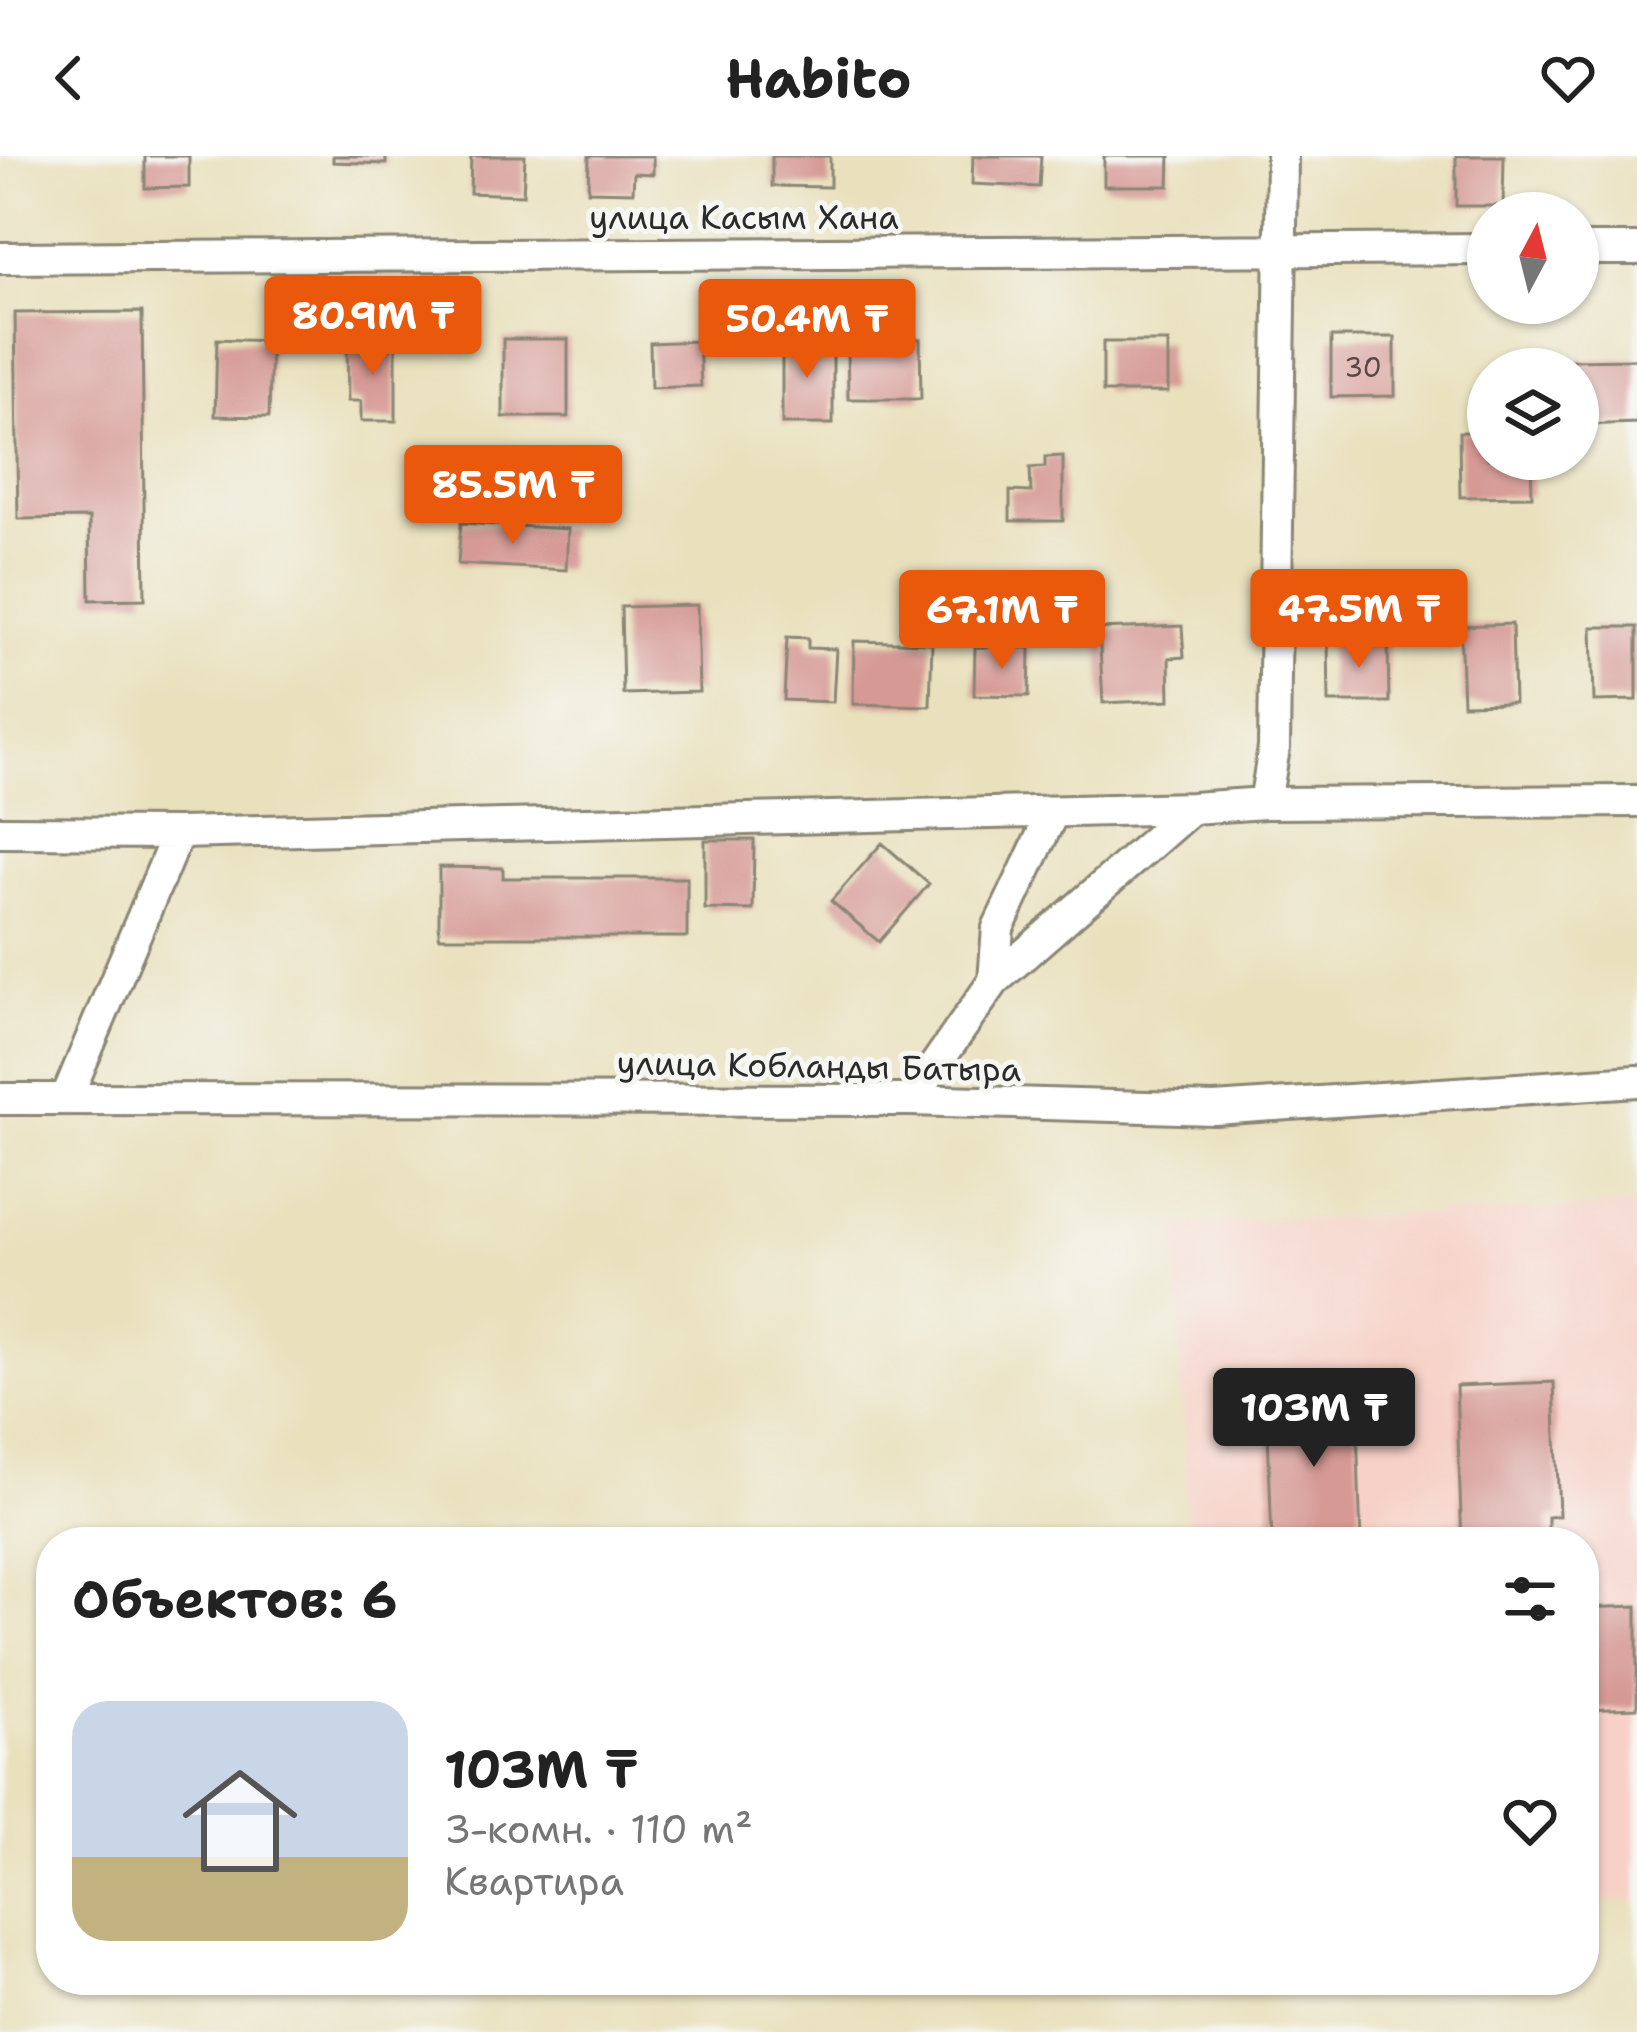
<!DOCTYPE html>
<html lang="ru">
<meta charset="utf-8">
<style>
:root{--surface:#fff;--page:#f2f2f2;--text:#222;--muted:#767676;--line:#e0e0e0;--accent:#ea580c}
body{margin:0;font-family:"Shantell Sans",sans-serif;background:var(--page);color:var(--text);height:100vh;display:flex;flex-direction:column;font-size:45px;white-space:nowrap}
*{box-sizing:border-box;margin:0}
p{font-size:39px;color:var(--muted)}
.icon{flex:none;width:66px;height:66px;fill:none;stroke:currentColor;stroke-width:2;stroke-linecap:round;stroke-linejoin:round}
.map{position:relative;flex:1;overflow:hidden}
.side{position:absolute;left:36px;top:1371px;width:1563px;height:468px;display:flex;flex-direction:column;background:var(--surface);border-radius:48px;box-shadow:0 3px 9px #0004}
.side>*{flex:none}
.needle{width:78px;rotate:7deg}
.tools{position:absolute;left:1467px;top:36px;display:grid;gap:24px}
.tools a{display:grid;place-items:center;width:132px;height:132px;border-radius:50%;background:var(--surface);box-shadow:0 3px 9px #0004;font-size:60px}
.price{position:absolute;translate:-50% -102px;padding:0 27px;border-radius:12px;background:var(--accent);color:#fff;font-size:39px;line-height:78px;filter:drop-shadow(0 3px 6px #0008)}
.price::after{content:'';position:absolute;left:50%;top:72px;width:36px;height:27px;margin-left:-18px;background:inherit;clip-path:polygon(0 0,100% 0,50% 100%)}
.price.selected{background:#222;color:#fff}
ul{padding:0;list-style:none}
li{display:flex;align-items:center;gap:36px;height:300px;padding:0 36px}
li+li{border-top:3px solid var(--line)}
li span{display:grid;place-items:center;flex:none;width:336px;height:240px;border-radius:36px;color:#555}
li>.icon{margin-inline-start:auto}
span .icon{width:144px;height:144px;fill:#fffc;stroke-width:1}
li b{font-size:51px}
h2{display:flex;justify-content:space-between;align-items:center;height:144px;padding:0 36px;font-size:51px}
header{display:flex;justify-content:space-between;align-items:center;height:156px;padding:0 36px;background:var(--surface);font-size:54px;font-weight:700}
.map>svg:first-child{display:block}
.built{fill:#f7d1c7}
.building{fill:#d69994}
.lines{fill:none;stroke-linecap:round;stroke-linejoin:round}
.minor-casing{stroke:#8a8674;stroke-width:36}
.minor{stroke:#fff;stroke-width:30}
.labels{text-anchor:middle;dominant-baseline:central;stroke-width:10;stroke-linejoin:round;paint-order:stroke}
.number-label{font-size:27px;fill:#564645}
.street-label{font-size:33px;fill:#2b2b2b;stroke:#f6f6f2}
</style>
<header><svg class="icon" aria-label="back" viewBox="0 0 24 24"><path d="M15 5l-7 7 7 7"/></svg>Habito<svg class="icon" aria-label="heart" viewBox="0 0 24 24"><path d="M12 20l-8-8c-3-5 5-10 8-4 3-6 11-1 8 4z"/></svg></header>
<div class="map">
<svg width="1637" height="1876" viewBox="0 0 1637 1876">
<rect width="100%" height="100%" fill="#f6f6f2"/>
<filter id="ink" filterUnits="userSpaceOnUse"><feTurbulence type="fractalNoise" baseFrequency=".00833" numOctaves="2"/><feDisplacementMap in="SourceGraphic" scale="24" xChannelSelector="R" yChannelSelector="G"/><feConvolveMatrix kernelMatrix="1 2 1 2 8 2 1 2 1" color-interpolation-filters="sRGB"/></filter>
<filter id="wash" filterUnits="userSpaceOnUse"><feTurbulence type="fractalNoise" baseFrequency=".004" numOctaves="4" result="noise"/><feDisplacementMap in="SourceGraphic" scale="48" xChannelSelector="R" yChannelSelector="G"/><feGaussianBlur stdDeviation="2.7" result="paint"/><feColorMatrix in="noise" values="0 0 0 0 0 0 0 0 0 0 0 0 0 0 0 0 0 1.4 0 .05"/><feComposite in="paint" operator="in"/></filter>
<g filter="url(#wash)">
<rect width="100%" height="100%" fill="#e9e0bc"/>
<path class="built" d="M 1637,1050 L 1637,1744 L 1584,1746 L 1584,1386 L 1188,1386 L 1175,1068 Z"/>
<g id="blocks">
<path class="building" d="M 145,0 L 189,0 L 189,31 L 145,32 Z
M 333,0 L 386,0 L 386,8 L 333,6 Z
M 471,0 L 525,0 L 523,39 L 470,37 Z
M 589,0 L 653,0 L 653,18 L 634,17 L 633,36 L 588,35 Z
M 772,0 L 830,0 L 830,31 L 772,30 Z
M 973,0 L 1041,0 L 1039,31 L 972,28 Z
M 1104,0 L 1170,0 L 1169,30 L 1104,30 Z
M 1456,0 L 1504,0 L 1503,50 L 1456,50 Z
M 142,156 L 145,443 L 90,444 L 89,362 L 18,363 L 15,157 Z
M 1331,181 L 1395,181 L 1395,240 L 1331,241 Z
M 782,182 L 833,182 L 833,268 L 782,268 Z
M 217,183 L 271,185 L 269,261 L 215,260 Z
M 503,183 L 568,183 L 568,261 L 503,261 Z
M 847,183 L 920,183 L 921,243 L 848,243 Z
M 396,184 L 396,265 L 361,265 L 361,245 L 348,245 L 347,185 Z
M 699,185 L 701,230 L 651,232 L 650,187 Z
M 1103,186 L 1168,186 L 1168,236 L 1103,236 Z
M 1637,203 L 1637,267 L 1578,269 L 1578,213 L 1566,213 L 1566,204 Z
M 1459,276 L 1488,276 L 1488,303 L 1531,303 L 1532,340 L 1460,341 Z
M 1063,300 L 1063,365 L 1010,365 L 1010,335 L 1031,336 L 1030,312 L 1045,311 L 1045,301 Z
M 461,367 L 568,373 L 566,414 L 458,408 Z
M 697,449 L 699,536 L 623,538 L 621,451 Z
M 1512,468 L 1514,547 L 1463,548 L 1460,470 Z
M 1182,470 L 1184,501 L 1169,502 L 1170,544 L 1103,547 L 1099,473 Z
M 1592,471 L 1637,471 L 1637,544 L 1594,545 Z
M 787,481 L 808,482 L 808,492 L 836,493 L 833,546 L 784,544 Z
M 1388,484 L 1389,546 L 1329,546 L 1328,485 Z
M 854,485 L 932,487 L 930,550 L 853,548 Z
M 975,491 L 1030,492 L 1029,540 L 974,539 Z
M 705,684 L 754,684 L 753,754 L 705,753 Z
M 882,687 L 929,728 L 879,786 L 831,745 Z
M 439,711 L 503,712 L 503,722 L 687,722 L 687,781 L 439,781 Z
M 1554,1226 L 1559,1360 L 1548,1361 L 1548,1386 L 1462,1386 L 1456,1230 Z
M 1356,1241 L 1361,1386 L 1272,1386 L 1267,1245 Z
M 1637,1450 L 1637,1552 L 1584,1554 L 1584,1452 Z"/>
</g>
</g>
<g filter="url(#ink)">
<use href="#blocks" fill-opacity="0" stroke="#8a8674" stroke-width="3"/>
<g class="lines">
<g class="minor-casing">
<path id="minor" d="M 1578,93 L 1637,93
M 0,102 L 1488,93
M 1265,647 L 1274,592 L 1282,0
M 0,676 L 178,677 L 1192,652 L 1265,647 L 1637,645
M 994,825 L 998,772 L 1053,656
M 0,943 L 911,944 L 1214,953 L 1637,925
M 66,943 L 178,677
M 911,944 L 994,825 L 1192,652"/>
</g>
<use href="#minor" class="minor"/>
</g>
</g>
<g class="labels">
<g class="number-label">
<text x="1363" y="211">30</text>
</g>
<g class="street-label">
<text x="744" y="61">улица Касым Хана</text>
<text transform="translate(819 910) rotate(1)">улица Кобланды Батыра</text>
</g>
</g>
</svg>
<div class="tools">
<a><svg class="needle" viewBox="-14 -14 28 28"><path d="M0-13l5 13h-10z" fill="#e53935"/><path d="M0 13l5-13h-10z" fill="#767676"/></svg></a>
<a><svg class="icon" aria-label="layers" viewBox="0 0 24 24"><path d="M12 4l9 5-9 5-9-5zM3 14l9 5 9-5"/></svg></a>
</div>
<b class="price" style="left:373px;top:222px">80.9M ₸</b>
<b class="price" style="left:807px;top:225px">50.4M ₸</b>
<b class="price" style="left:513px;top:391px">85.5M ₸</b>
<b class="price" style="left:1359px;top:515px">47.5M ₸</b>
<b class="price" style="left:1002px;top:516px">67.1M ₸</b>
<b class="price selected" style="left:1314px;top:1314px">103M ₸</b>
<section class="side">
<h2>Объектов: 6<svg class="icon" aria-label="filters" viewBox="0 0 24 24"><path d="M4 7h16M4 17h16"/><circle cx="9" cy="7" r="2"/><circle cx="15" cy="17" r="2"/></svg></h2>
<ul>
<li><span style="background:linear-gradient(#c9d6e8 65%,#c2b280 0)"><svg class="icon" aria-label="home" viewBox="0 0 24 24"><path d="M3 11l9-7 9 7M6 9v11h12V9"/></svg></span><div><b>103M ₸</b><p>3-комн. · 110 m²</p><p>Квартира</p></div><svg class="icon" aria-label="heart" viewBox="0 0 24 24"><path d="M12 20l-8-8c-3-5 5-10 8-4 3-6 11-1 8 4z"/></svg></li>
</ul>
</section>
</div>
